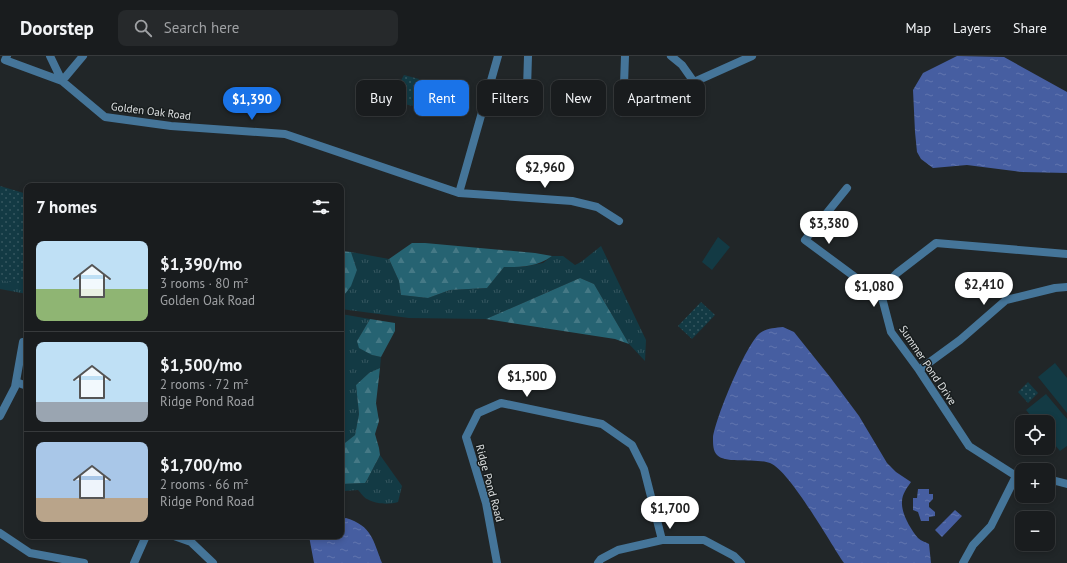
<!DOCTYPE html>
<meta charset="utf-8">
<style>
:root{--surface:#191c1e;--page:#26292b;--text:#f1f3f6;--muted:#9fa1a4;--line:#373a3c;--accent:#1a73e8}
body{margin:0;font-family:"PT Sans",sans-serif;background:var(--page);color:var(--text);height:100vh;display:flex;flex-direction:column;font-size:15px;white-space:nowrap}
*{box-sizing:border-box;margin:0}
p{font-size:13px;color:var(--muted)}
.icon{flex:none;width:22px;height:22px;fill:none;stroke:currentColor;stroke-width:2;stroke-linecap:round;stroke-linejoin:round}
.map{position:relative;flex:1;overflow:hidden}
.drawer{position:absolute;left:24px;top:127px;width:320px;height:356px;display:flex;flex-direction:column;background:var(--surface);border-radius:8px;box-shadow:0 2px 6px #0003,0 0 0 1px var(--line)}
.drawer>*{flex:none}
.top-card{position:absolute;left:356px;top:24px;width:380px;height:36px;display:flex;gap:8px}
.controls{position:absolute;left:1015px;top:359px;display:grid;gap:8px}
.controls a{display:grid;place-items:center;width:40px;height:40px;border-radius:8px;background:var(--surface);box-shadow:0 2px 6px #0003,0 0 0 1px var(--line);font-size:20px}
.price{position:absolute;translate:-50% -34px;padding:0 9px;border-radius:14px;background:#fff;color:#222;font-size:13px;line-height:26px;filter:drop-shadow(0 1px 2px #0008)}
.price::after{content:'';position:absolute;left:50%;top:24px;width:12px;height:9px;margin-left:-6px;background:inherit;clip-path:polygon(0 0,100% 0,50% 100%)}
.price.selected{background:var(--accent);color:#fff}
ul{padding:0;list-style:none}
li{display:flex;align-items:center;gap:12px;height:100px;padding:0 12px}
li+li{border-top:1px solid var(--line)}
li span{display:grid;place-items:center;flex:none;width:112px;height:80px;border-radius:8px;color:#555}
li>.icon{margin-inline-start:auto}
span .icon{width:48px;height:48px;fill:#fffc;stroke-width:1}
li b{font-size:17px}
h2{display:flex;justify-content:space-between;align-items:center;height:48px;padding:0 12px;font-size:17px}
.pill{padding:0 14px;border-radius:8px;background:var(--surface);box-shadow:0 2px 6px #0003,0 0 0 1px var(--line);font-size:14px;line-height:36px}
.pill.selected{background:var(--accent);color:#fff}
header{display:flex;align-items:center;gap:24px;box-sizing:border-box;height:56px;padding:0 20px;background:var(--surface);border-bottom:1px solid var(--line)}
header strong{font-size:19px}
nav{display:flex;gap:22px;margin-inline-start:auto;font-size:14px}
.search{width:280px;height:36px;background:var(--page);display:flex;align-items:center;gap:10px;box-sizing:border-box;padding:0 14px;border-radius:8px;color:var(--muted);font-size:15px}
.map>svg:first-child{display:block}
.grass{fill:url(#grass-tufts)}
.forest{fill:url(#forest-firs)}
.park{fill:url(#park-dots)}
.pitch{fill:#133a44}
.water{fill:url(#water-ripples)}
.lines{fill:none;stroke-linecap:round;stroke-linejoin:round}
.street{stroke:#457599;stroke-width:8}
.labels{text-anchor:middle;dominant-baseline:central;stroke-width:3;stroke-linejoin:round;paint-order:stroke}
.street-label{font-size:11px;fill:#dde0e1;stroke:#181d1e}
</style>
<header>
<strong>Doorstep</strong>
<div class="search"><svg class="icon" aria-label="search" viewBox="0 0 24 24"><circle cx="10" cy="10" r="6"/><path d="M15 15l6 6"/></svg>Search here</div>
<nav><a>Map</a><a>Layers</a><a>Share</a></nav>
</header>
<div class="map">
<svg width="1067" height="507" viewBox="0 0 1067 507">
<defs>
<pattern id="grass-tufts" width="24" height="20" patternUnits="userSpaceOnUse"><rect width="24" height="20" fill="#133a44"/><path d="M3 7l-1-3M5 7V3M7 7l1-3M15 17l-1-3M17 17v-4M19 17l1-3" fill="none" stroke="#35565f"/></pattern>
<pattern id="forest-firs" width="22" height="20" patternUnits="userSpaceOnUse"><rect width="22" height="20" fill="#266372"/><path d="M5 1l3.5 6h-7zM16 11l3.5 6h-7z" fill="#457986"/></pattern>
<pattern id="park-dots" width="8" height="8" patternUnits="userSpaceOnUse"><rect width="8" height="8" fill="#133a44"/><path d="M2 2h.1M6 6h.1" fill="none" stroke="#35565f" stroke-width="1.8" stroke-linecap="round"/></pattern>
<pattern id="water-ripples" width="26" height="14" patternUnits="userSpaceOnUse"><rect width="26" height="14" fill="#465ea1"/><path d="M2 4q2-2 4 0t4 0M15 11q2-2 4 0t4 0" fill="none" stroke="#6075ae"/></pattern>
</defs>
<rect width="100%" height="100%" fill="#212628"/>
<path class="grass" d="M 0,189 L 27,194 L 27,238 L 0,233 Z
M 601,190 L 646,284 L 645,305 L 629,288 L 594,228 L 580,222 L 486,263 L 409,262 L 341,253 L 341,238 L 345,238 L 357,214 L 351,196 L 389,203 L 399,225 L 401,239 L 428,242 L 450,234 L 487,232 L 504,211 L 523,211 L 543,207 L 552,200 L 563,200 L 575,209 L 581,206 Z
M 341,258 L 370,263 L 357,285 L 372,299 L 381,301 L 380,312 L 369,317 L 356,329 L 359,358 L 355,379 L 341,390 L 341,395 Z
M 380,399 L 402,430 L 398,446 C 389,449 375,448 367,443 C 364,442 361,437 358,434 L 344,435 L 341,438 L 341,428 L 365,427 L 367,424 Z"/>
<path class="forest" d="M 412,187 L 425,187 L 535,197 L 552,200 C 537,211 522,211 504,211 L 487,232 L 450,234 L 428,242 L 401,239 L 399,225 L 389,203 Z
M 341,195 L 351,196 L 357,214 L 351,230 L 345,238 L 341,238 Z
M 580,222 L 594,228 L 629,288 L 615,283 L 486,263 Z
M 370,263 L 395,267 L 395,275 L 381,301 L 372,299 L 359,292 L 357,285 Z
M 380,312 L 376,347 L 379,365 L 375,378 L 379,392 L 380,399 L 367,424 L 365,427 L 341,428 L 341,390 L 355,379 L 359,358 L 356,329 L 369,317 Z"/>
<path class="park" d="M 404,19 L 419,23 L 412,44 L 420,46 L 418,51 L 404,48 L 406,44 L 392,40 Z
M 0,130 L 27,138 L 27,229 L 0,224 Z
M 701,246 L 715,259 L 692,283 L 678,270 Z
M 1028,326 L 1038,337 L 1028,347 L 1018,336 Z"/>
<path class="pitch" d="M 718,181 L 730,191 L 712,214 L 702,206 Z
M 1055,307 L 1067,322 L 1067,357 L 1038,321 Z
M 1046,338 L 1067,363 L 1067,390 L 1060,395 L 1048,381 L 1048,366 L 1036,366 L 1026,354 Z"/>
<path class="water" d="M 957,0 L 1004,1 L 1067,36 L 1067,117 L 1022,116 L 967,109 L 933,112 L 921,103 L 917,96 L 915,76 L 913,34 L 923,17 Z
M 783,271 L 794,276 L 830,321 L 859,360 L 887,407 L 896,416 L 911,426 C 907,432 902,438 902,446 C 901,457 911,474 918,482 C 921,485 926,486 929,488 L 931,507 L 844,507 C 830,487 790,415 770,407 C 757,402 725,408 717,399 C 713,395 713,388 713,382 C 715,363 746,288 760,277 C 767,272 775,272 783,271 Z
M 918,433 L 929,433 L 929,438 L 933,438 L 933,443 L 929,447 L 929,451 L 935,456 L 935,460 L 929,461 L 929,465 L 921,465 L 918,456 L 913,454 L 913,442 L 917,442 Z
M 955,454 L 962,460 L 942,481 L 935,474 Z
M 346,462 C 372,470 373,484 382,507 L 314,507 L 309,480 L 341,480 L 341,463 Z"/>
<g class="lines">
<path class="street" d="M 7,0 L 5,4 L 62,25 L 83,0
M 50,0 L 62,25 L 105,61 L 171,70 L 285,78 L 459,137 L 572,145 L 597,151 L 619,165
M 625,0 L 623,57 L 639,57 L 694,26 L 752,0
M 671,0 L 682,9 L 694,26
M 489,31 L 527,33 L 528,0
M 847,132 L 805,184 L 855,221 L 880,234
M 459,137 L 498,0
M 919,314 L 960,284 L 1006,244 L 1055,232 L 1067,231
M 16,326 L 27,330
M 0,360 L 15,331 L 23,286 L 27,287
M 1022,421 L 1016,420 L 969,390 L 919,314 L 891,276 L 880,234 L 897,217 L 936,187 L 1067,198
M 1048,423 L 1067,428
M 0,477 L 30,497 L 84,507
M 174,480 L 191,486 L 213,507
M 134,507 L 146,480
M 497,507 L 486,447 L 466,381 L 478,357 L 501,347 L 602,368 L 632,389 L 644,413 L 662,484
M 598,507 L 601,503 L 618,494 L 662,484 L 704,484 L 734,500 L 741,507
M 963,507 L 973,489 L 991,470 L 1016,420"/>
</g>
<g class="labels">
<g class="street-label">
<text transform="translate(151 55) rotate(7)">Golden Oak Road</text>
<text transform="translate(928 309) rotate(56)">Summer Pond Drive</text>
<text transform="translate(490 427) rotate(75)">Ridge Pond Road</text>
</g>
</g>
</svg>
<div class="controls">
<a><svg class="icon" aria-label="locate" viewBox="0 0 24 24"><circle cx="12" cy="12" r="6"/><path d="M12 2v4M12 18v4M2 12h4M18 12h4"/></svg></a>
<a>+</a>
<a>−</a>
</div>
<b class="price selected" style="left:252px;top:65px">$1,390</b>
<b class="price" style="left:545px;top:133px">$2,960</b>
<b class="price" style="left:829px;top:189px">$3,380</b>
<b class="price" style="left:984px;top:250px">$2,410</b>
<b class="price" style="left:874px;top:252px">$1,080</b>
<b class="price" style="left:527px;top:342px">$1,500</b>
<b class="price" style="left:670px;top:474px">$1,700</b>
<div class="top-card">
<a class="pill">Buy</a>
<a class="pill selected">Rent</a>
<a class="pill">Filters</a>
<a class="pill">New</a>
<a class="pill">Apartment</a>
</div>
<section class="drawer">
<h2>7 homes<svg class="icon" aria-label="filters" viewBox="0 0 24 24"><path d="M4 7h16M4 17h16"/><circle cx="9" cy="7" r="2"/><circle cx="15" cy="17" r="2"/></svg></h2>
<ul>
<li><span style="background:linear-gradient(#bfe0f5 60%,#8fb573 0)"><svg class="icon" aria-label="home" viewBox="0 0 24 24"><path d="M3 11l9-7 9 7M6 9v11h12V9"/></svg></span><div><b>$1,390/mo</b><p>3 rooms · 80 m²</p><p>Golden Oak Road</p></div></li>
<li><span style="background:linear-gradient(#bfe0f5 75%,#9aa5b1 0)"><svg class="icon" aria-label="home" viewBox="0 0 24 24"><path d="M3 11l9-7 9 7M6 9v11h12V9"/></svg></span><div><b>$1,500/mo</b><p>2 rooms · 72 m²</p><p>Ridge Pond Road</p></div></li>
<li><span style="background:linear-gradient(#a9c7e8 70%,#b9a48a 0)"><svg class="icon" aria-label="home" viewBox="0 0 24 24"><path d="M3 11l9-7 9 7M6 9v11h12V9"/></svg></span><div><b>$1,700/mo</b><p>2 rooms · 66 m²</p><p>Ridge Pond Road</p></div></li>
</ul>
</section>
</div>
